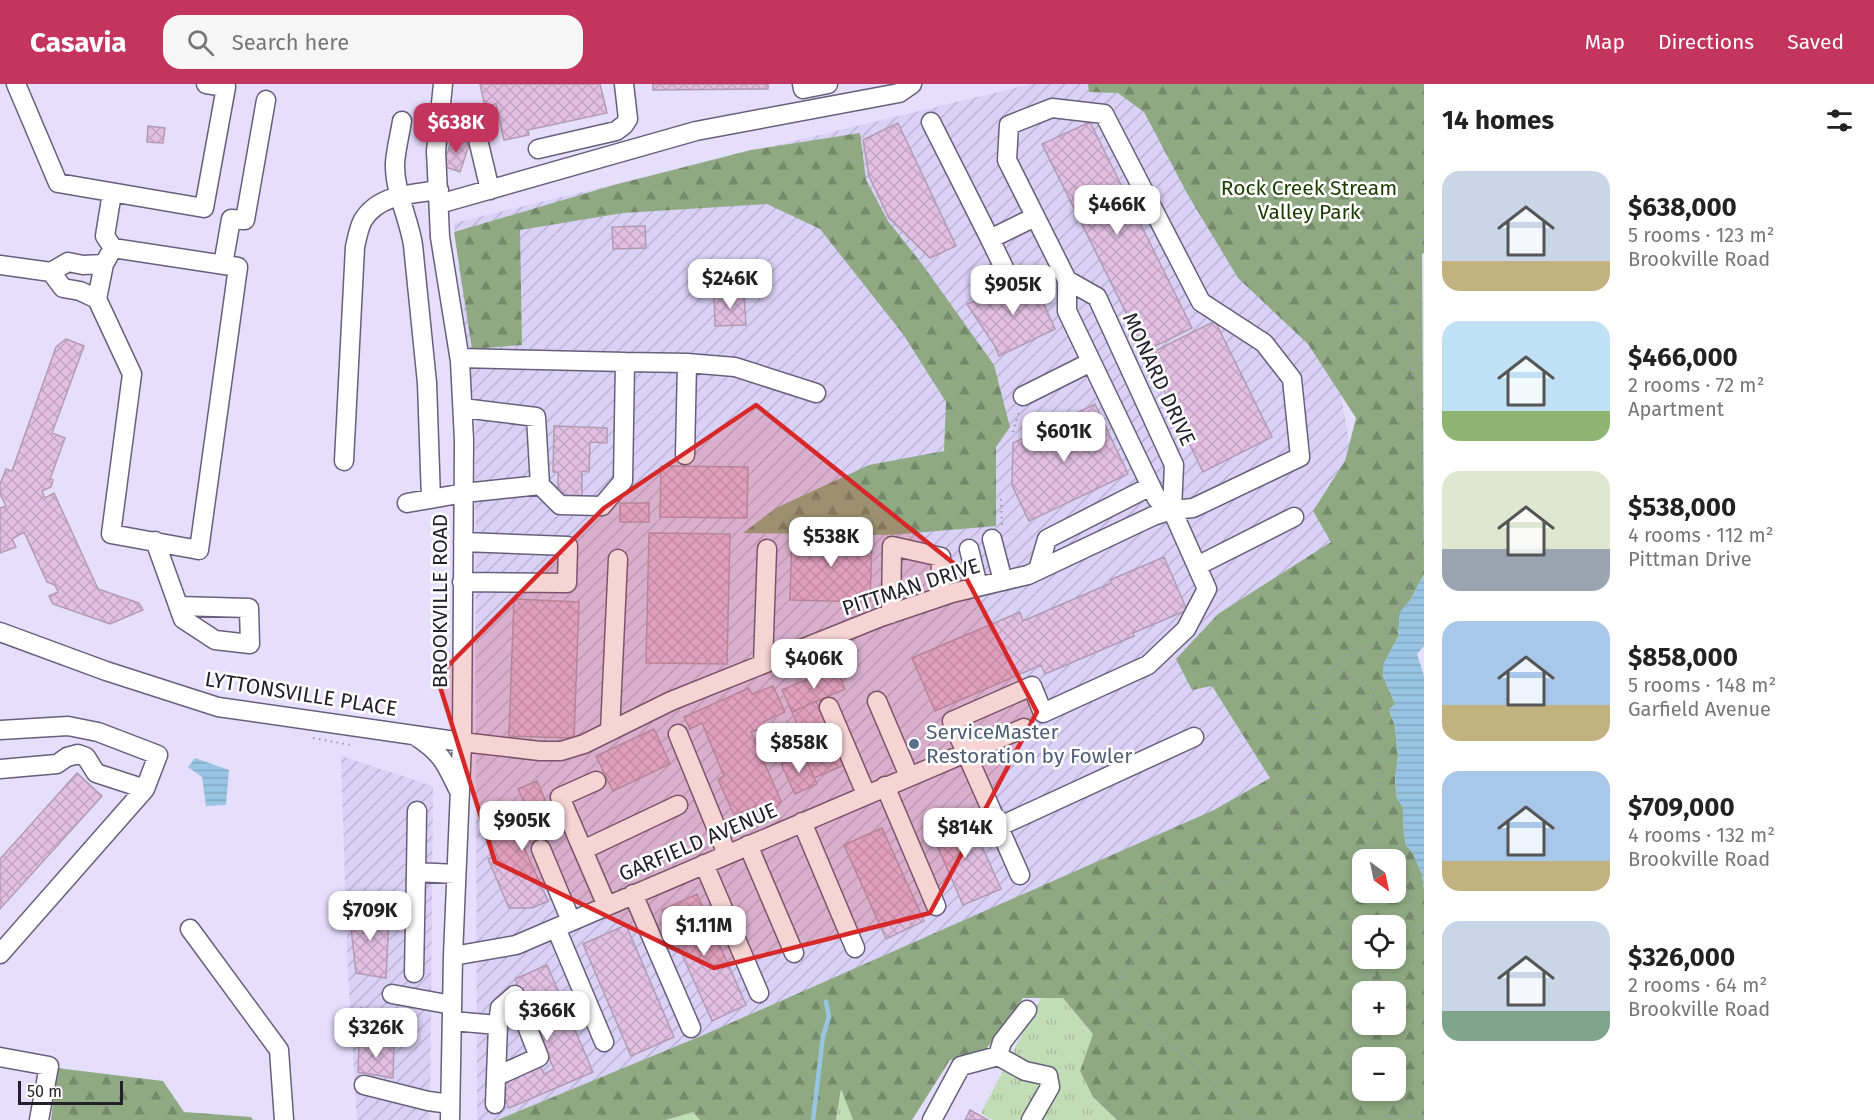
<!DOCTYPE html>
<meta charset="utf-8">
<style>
:root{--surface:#fff;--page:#f6f6f6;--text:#222;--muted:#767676;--accent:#c3345f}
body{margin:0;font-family:"Fira Sans",sans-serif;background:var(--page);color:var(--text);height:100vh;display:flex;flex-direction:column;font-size:22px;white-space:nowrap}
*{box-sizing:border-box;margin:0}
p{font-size:20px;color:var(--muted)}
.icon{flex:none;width:33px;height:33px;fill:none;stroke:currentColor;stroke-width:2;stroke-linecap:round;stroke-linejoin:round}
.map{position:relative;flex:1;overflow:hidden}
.side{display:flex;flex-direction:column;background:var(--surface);width:450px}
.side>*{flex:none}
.needle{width:39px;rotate:147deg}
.tools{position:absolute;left:1352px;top:765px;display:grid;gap:12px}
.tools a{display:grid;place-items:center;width:54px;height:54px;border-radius:12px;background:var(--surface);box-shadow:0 3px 9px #0003;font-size:30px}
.scale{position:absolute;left:18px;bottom:15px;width:105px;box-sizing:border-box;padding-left:6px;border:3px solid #23202c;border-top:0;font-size:16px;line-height:21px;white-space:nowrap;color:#23202c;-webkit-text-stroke:4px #fff;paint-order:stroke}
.price{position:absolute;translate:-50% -51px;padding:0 14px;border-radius:12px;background:#fff;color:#222;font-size:20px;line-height:39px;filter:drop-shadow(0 2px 3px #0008)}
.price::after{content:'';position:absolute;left:50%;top:36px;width:18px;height:14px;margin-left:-9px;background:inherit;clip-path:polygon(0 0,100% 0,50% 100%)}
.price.on{background:var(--accent);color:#fff}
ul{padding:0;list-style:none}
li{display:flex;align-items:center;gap:18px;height:150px;padding:0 18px}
li span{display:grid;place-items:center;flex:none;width:168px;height:120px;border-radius:18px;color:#555}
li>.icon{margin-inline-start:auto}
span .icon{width:72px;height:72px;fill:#fffc;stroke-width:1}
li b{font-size:26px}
h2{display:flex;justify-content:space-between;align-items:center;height:72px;padding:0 18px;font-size:26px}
header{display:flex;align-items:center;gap:36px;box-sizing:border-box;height:84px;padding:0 30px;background:var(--accent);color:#fff}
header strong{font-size:28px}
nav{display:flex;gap:33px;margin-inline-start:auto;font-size:21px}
.search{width:420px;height:54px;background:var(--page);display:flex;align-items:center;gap:15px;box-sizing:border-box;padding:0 21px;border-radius:18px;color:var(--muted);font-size:22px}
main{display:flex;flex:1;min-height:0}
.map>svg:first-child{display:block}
.industrial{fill:url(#industrial-furrows)}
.grass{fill:url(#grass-tufts)}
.forest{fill:url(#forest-firs);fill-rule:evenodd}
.water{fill:url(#water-rules)}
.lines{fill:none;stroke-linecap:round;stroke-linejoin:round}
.stream{stroke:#98c5e2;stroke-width:4.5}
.building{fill:url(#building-cross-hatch);stroke:#b39bb2;stroke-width:1.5}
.minor-casing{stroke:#66607a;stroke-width:21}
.path{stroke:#9a95ac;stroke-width:2;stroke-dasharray:1.5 4.5;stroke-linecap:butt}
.minor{stroke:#fff;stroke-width:18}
.marked{fill:#d62828;fill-opacity:0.2;stroke:#d62828;stroke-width:4.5;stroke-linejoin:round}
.service-dot{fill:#5c6f8a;stroke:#fff;stroke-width:2}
.labels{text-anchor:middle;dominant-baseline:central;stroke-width:5;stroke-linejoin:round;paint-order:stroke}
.park-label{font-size:21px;fill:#1a3c01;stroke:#fff}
.street-label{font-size:21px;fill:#23202c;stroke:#fff}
.service-label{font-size:21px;fill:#4e5e75;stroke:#fff;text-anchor:start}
</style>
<header>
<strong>Casavia</strong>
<div class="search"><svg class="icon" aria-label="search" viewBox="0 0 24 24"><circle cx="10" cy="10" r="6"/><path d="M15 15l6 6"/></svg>Search here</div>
<nav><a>Map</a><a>Directions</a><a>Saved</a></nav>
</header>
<main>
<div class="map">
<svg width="1424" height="1036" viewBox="0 0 1424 1036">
<defs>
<pattern id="industrial-furrows" width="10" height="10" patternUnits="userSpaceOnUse" patternTransform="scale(1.5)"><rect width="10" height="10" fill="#d9d1f6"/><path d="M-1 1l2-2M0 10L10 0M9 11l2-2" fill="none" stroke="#bab3d3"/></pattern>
<pattern id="grass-tufts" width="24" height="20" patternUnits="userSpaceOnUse" patternTransform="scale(1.5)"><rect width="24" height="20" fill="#c1ddb5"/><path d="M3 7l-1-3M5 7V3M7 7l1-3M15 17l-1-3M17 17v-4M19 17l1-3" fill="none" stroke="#a6bd9c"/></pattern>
<pattern id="forest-firs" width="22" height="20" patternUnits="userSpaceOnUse" patternTransform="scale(1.5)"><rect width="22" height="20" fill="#8faa83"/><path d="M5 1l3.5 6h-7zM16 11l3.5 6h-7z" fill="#748a6b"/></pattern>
<pattern id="water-rules" width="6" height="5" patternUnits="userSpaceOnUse" patternTransform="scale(1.5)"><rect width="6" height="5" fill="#98c5e2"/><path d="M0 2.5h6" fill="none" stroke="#83a9c2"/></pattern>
<pattern id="building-cross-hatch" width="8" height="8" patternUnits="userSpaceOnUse" patternTransform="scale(1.5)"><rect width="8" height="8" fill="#e3bfe3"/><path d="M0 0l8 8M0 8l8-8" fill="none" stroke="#c2a4c3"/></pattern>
</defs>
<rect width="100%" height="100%" fill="#e5defd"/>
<path class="industrial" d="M 1031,0 L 1147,0 L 1339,301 L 1366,452 L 1270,693 L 1215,726 L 701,952 L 497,1036 L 477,1036 L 475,334 L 454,139 Z
M 341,672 L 433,702 L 430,1036 L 357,1036 L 348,890 Z"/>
<path class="grass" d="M 1041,914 L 1063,914 L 1093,950 L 1080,987 L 1093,1013 L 1117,1036 L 992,1036 L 981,1029 Z
M 841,1004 L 853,1036 L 836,1036 Z
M 693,1028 L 700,1036 L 666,1036 Z"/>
<path class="forest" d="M 1088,0 L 1424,0 L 1424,169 L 1422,170 L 1424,490 L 1411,515 L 1400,529 L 1398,553 L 1384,579 L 1383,592 L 1395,620 L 1389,626 L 1395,642 L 1398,673 L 1395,696 L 1397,714 L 1403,723 L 1404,750 L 1406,761 L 1413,769 L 1422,790 L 1424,805 L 1424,1036 L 1117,1036 L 1093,1013 L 1080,987 L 1093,950 L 1063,914 L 1023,914 L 984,968 L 950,976 L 912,1036 L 853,1036 L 841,1005 L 836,1036 L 700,1036 L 693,1028 L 666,1036 L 497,1036 L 701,952 L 1214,726 L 1270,694 L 1212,602 L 1192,606 L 1176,575 L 1218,530 L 1331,458 L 1313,427 L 1345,377 L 1356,334 L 1308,260 L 1238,194 L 1188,111 L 1144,28 L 1118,9 L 1089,8 ZM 1362,776 L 1395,776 L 1395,808 L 1362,808 ZM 1362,842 L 1395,842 L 1395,874 L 1362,874 ZM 1362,908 L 1395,908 L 1395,940 L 1362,940 ZM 1362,974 L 1395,974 L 1395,1006 L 1362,1006 Z
M 860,49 L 866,96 L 888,137 L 922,180 L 994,281 L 1010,343 L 996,363 L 996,442 L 891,451 L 743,449 L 776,424 L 869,381 L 944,367 L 946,318 L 903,250 L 820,145 L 767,120 L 623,129 L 520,146 L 522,261 L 472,265 L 454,148 L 614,101 L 751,66 Z
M 57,984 L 163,997 L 184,1028 L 251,1033 L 253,1036 L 51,1036 Z"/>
<path class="water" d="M 1424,490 L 1424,562 L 1417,570 L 1424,592 L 1424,805 L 1422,790 L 1413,769 L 1406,761 L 1404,750 L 1403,723 L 1397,714 L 1395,696 L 1398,673 L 1395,642 L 1389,626 L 1395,620 L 1383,592 L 1384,579 L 1398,553 L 1400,528 L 1411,515 Z
M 195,674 L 229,686 L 226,721 L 206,722 L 202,693 L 188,683 Z"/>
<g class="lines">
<path class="stream" d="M 813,1036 L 823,952 L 829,933 L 826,918"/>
</g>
<path class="building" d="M 480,0 L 600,0 L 607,29 L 528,46 L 529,51 L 504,56 L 496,20 L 485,23 Z
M 653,0 L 768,0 L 768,5 L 653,6 Z
M 1090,38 L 1192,244 L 1145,267 L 1042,60 Z
M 898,39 L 956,162 L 930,174 L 889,134 L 869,92 L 863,56 Z
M 148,42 L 165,44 L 163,59 L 147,58 Z
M 453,52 L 470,58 L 460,88 L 443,82 Z
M 645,142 L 646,164 L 613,165 L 612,143 Z
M 1031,192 L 1055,245 L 999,272 L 995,262 L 967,220 Z
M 744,209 L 746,241 L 715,242 L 714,210 Z
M 1215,237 L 1272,353 L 1203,388 L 1147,271 Z
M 66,255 L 84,262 L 52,349 L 65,354 L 50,395 L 53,396 L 51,403 L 42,407 L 45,414 L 54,409 L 98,505 L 139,519 L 143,526 L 110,540 L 53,520 L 49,512 L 58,508 L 55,501 L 47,498 L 24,448 L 12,455 L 16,463 L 0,469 L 0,424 L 6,422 L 0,410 L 0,400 L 6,385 L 12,387 L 56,263 Z
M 1095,320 L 1128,390 L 1029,437 L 1012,401 L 1013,359 Z
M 554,342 L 607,344 L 607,359 L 590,358 L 589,388 L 582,387 L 582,412 L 558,412 L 558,388 L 553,388 Z
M 661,382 L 748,383 L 747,434 L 660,433 Z
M 620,419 L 649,419 L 649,438 L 620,438 Z
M 649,449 L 730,450 L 727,580 L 646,579 Z
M 792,451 L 872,453 L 870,518 L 790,516 Z
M 1164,473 L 1187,526 L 1133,549 L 1134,552 L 1045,590 L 1041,581 L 935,627 L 912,574 L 1020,528 L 1023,537 L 1111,499 L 1110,496 Z
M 514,515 L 579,518 L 574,654 L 509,652 Z
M 836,583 L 845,605 L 792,628 L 782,606 Z
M 773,602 L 785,628 L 763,638 L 766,642 L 751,648 L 781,717 L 778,722 L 762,733 L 757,722 L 734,731 L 718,695 L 724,692 L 702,639 L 690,645 L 684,633 L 749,604 L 752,610 Z
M 816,617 L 826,641 L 802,651 L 792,628 Z
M 826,643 L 844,681 L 814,694 L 798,656 Z
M 654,645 L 670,680 L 613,707 L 596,672 Z
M 804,671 L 817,700 L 795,710 L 781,680 Z
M 77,689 L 102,712 L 0,825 L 0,775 Z
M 537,697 L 557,744 L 522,759 L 548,817 L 532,824 L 509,824 L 488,775 L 497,771 L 488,751 L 531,733 L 518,705 Z
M 967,728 L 1001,805 L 963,821 L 930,745 Z
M 882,744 L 924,837 L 886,855 L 844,761 Z
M 697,810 L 746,921 L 712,937 L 662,826 Z
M 349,825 L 389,832 L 386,894 L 356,889 Z
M 626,841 L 674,953 L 631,972 L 583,860 Z
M 547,881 L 593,988 L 509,1024 L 497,997 L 539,979 L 544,990 L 554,985 L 515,895 Z
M 361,924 L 395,931 L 394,960 L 359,958 Z
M 359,958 L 394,960 L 393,994 L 358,988 Z
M 970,1026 L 988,1036 L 965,1036 Z"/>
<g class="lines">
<g class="minor-casing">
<path id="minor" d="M 16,0 L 58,99 L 204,124 L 226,3 L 206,0
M 443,0 L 436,67 L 440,153 L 460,277 L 464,356 L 462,658 L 453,872 L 450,1036
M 802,0 L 803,5 L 828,0
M 439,28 L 475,43 L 490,106
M 402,37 C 400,50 396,65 395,79 C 394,107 409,134 413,161 L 427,299 L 431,415
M 931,38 L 990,155 L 1035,133
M 538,65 L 616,47 L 624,41 L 628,35 L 624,0
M 112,109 L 105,152 L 113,164
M 439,120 L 696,47 L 899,9 L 912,0
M 990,155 L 1004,184
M 113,164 L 238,183 L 199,466 L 111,450 L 132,290 L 97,215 L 104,180 Z
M 0,181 L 51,188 L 68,178 L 83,181 L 104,180
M 223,181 L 231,135 L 245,136 L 266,16
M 51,188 L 63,204 L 80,207 L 97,215
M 460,274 L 625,278 L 623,397 L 602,422 L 560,421 L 540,401
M 625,278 L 687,279 L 685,371
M 687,279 L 735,283 L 816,309
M 1023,312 L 1091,278
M 344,377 L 355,163 C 357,154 359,143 363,136 C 379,110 412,110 439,106
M 407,419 L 464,409 L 540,401 L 536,333 L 463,324
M 992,455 L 1003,497
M 155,457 L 183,535 L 215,556 L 250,560 L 249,524 L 178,522
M 969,465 L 978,502
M 1197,482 L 1294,433
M 1038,486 L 1047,455 L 1151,402
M 462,498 L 567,499 L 568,462 L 463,458
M 891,530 L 892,462 L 941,473 L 940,513
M 0,548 L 106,587 L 218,623 L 462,658 L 540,667 L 561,667 L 584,660 L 671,617 L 881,533 L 952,509 L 1028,491 L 1153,432 L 1172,426 L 1193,424 L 1300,373 L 1292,295 L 1264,259 L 1201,218 L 1104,30 L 1052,24 L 1009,41 L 1007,76 L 1067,196 L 1067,227 L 1157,415 L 1172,426
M 763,580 L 767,465
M 877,617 L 909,692
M 829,623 L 866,710
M 0,646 L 68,642 L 98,648 L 158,671 L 145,705 L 96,689 L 86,673 L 78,670 L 67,673 L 57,680 L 0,685
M 610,647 L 618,475
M 678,650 L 727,770
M 417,653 C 441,668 446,680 458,705
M 596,697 L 560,713 L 607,822
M 885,702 L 936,822
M 802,738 L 855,864
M 998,743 L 1194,653
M 748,761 L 794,869
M 541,765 L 571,837
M 583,766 L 678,721
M 704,780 L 759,909
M 416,788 L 417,727
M 1020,791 L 952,637 L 1032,602 L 1043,629 L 1148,581 L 1186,545 L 1207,505 L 1172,426 L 1174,381 L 1097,213 L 1067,196
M 633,810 L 691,944
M 556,844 L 604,958
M 190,845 L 279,966 L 284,1036
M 0,870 L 145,705
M 453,872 L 516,861 L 1024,644
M 414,889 L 416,788 L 456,790
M 392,910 L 452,921
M 452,937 L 498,941 L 495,1020
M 998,972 L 1002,958 L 1027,926
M 0,973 L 49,982 L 39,1036
M 497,992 L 539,973 L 515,911 L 500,924 L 498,941
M 364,1001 L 428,1017 L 450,1020
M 932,1036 L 961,982 L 998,972 L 1025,987 L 1048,992 L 1050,1003 L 1031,1036"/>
</g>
<path class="path" d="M 1424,143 L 1418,158 L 1389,192 L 1417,313 L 1424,325
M 1013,348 L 1019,328
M 1001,415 L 1002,442
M 1424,439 L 1418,457 L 1408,510 L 1385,558 L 1365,567 L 1343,573 L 1334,584 L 1370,602 L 1385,654 L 1383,685 L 1372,721 L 1368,760 L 1406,778 L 1409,790 L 1407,806 L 1416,842 L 1424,845
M 1334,584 L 1309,647 L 1303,749 L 1308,810 L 1355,871 L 1391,908
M 313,654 L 351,661
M 1395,912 L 1410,927 L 1424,935
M 1251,1036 L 1113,906 L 1141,863 L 1162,839 L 1163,815 L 1159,802 L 1178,787 L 1205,795 L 1230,799 L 1305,711
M 1380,1036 L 1390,1031 L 1424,1034"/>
<use href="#minor" class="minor"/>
</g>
<path class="marked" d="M 756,321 L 962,486 L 1037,628 L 930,829 L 714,884 L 495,778 L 437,593 L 604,424 Z"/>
<circle class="service-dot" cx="914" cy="660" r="6"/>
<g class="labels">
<g class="park-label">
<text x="1309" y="104">Rock Creek Stream<tspan x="1309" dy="24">Valley Park</tspan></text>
</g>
<g class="street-label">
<text transform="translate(1159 295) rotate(65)">MONARD DRIVE</text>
<text transform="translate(911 503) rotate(-18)">PITTMAN DRIVE</text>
<text transform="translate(440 517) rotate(-90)">BROOKVILLE ROAD</text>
<text transform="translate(301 610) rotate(9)">LYTTONSVILLE PLACE</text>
<text transform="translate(698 758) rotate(-23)">GARFIELD AVENUE</text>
</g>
<g class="service-label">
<text x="926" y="648">ServiceMaster<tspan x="926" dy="24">Restoration by Fowler</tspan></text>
</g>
</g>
</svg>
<div class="tools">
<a><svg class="needle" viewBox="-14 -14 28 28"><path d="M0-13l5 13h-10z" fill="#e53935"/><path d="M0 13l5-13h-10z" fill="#767676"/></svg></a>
<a><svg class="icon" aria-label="locate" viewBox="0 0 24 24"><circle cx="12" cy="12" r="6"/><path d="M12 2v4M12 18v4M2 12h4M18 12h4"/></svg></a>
<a>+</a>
<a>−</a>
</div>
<div class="scale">50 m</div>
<b class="price on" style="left:456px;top:70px">$638K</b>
<b class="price" style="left:1117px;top:152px">$466K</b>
<b class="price" style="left:730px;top:226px">$246K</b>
<b class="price" style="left:1013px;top:232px">$905K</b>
<b class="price" style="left:1064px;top:379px">$601K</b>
<b class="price" style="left:831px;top:484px">$538K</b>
<b class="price" style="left:814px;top:606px">$406K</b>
<b class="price" style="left:799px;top:690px">$858K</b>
<b class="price" style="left:522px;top:768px">$905K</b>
<b class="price" style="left:965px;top:775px">$814K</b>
<b class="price" style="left:370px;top:858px">$709K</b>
<b class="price" style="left:704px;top:873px">$1.11M</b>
<b class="price" style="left:547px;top:958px">$366K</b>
<b class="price" style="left:376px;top:975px">$326K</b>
</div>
<section class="side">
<h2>14 homes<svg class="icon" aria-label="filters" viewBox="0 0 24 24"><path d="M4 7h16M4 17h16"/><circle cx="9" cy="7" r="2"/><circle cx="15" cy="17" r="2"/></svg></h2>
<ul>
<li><span style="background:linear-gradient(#c9d6e8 75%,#c2b280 0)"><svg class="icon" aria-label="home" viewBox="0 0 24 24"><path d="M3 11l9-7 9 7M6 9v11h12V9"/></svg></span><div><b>$638,000</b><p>5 rooms · 123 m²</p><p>Brookville Road</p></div></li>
<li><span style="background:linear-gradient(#bfe0f5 75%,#8fb573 0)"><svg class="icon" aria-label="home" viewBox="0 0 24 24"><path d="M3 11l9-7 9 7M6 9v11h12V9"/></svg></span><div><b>$466,000</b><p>2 rooms · 72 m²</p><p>Apartment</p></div></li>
<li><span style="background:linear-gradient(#dfe7d0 65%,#9aa5b1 0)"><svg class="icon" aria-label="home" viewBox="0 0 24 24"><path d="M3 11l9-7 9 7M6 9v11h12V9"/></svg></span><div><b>$538,000</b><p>4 rooms · 112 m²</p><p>Pittman Drive</p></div></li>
<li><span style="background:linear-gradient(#a9c7e8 70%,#c2b280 0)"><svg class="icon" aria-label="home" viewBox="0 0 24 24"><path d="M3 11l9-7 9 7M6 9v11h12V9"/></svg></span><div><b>$858,000</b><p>5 rooms · 148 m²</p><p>Garfield Avenue</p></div></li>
<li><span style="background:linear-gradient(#a9c7e8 75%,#c2b280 0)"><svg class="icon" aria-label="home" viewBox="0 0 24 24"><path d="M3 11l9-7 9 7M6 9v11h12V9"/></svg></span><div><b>$709,000</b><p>4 rooms · 132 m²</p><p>Brookville Road</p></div></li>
<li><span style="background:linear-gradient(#c9d6e8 75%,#7fa58c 0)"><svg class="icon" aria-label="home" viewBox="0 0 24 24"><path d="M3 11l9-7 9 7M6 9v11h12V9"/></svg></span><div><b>$326,000</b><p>2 rooms · 64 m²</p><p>Brookville Road</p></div></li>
</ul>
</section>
</main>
